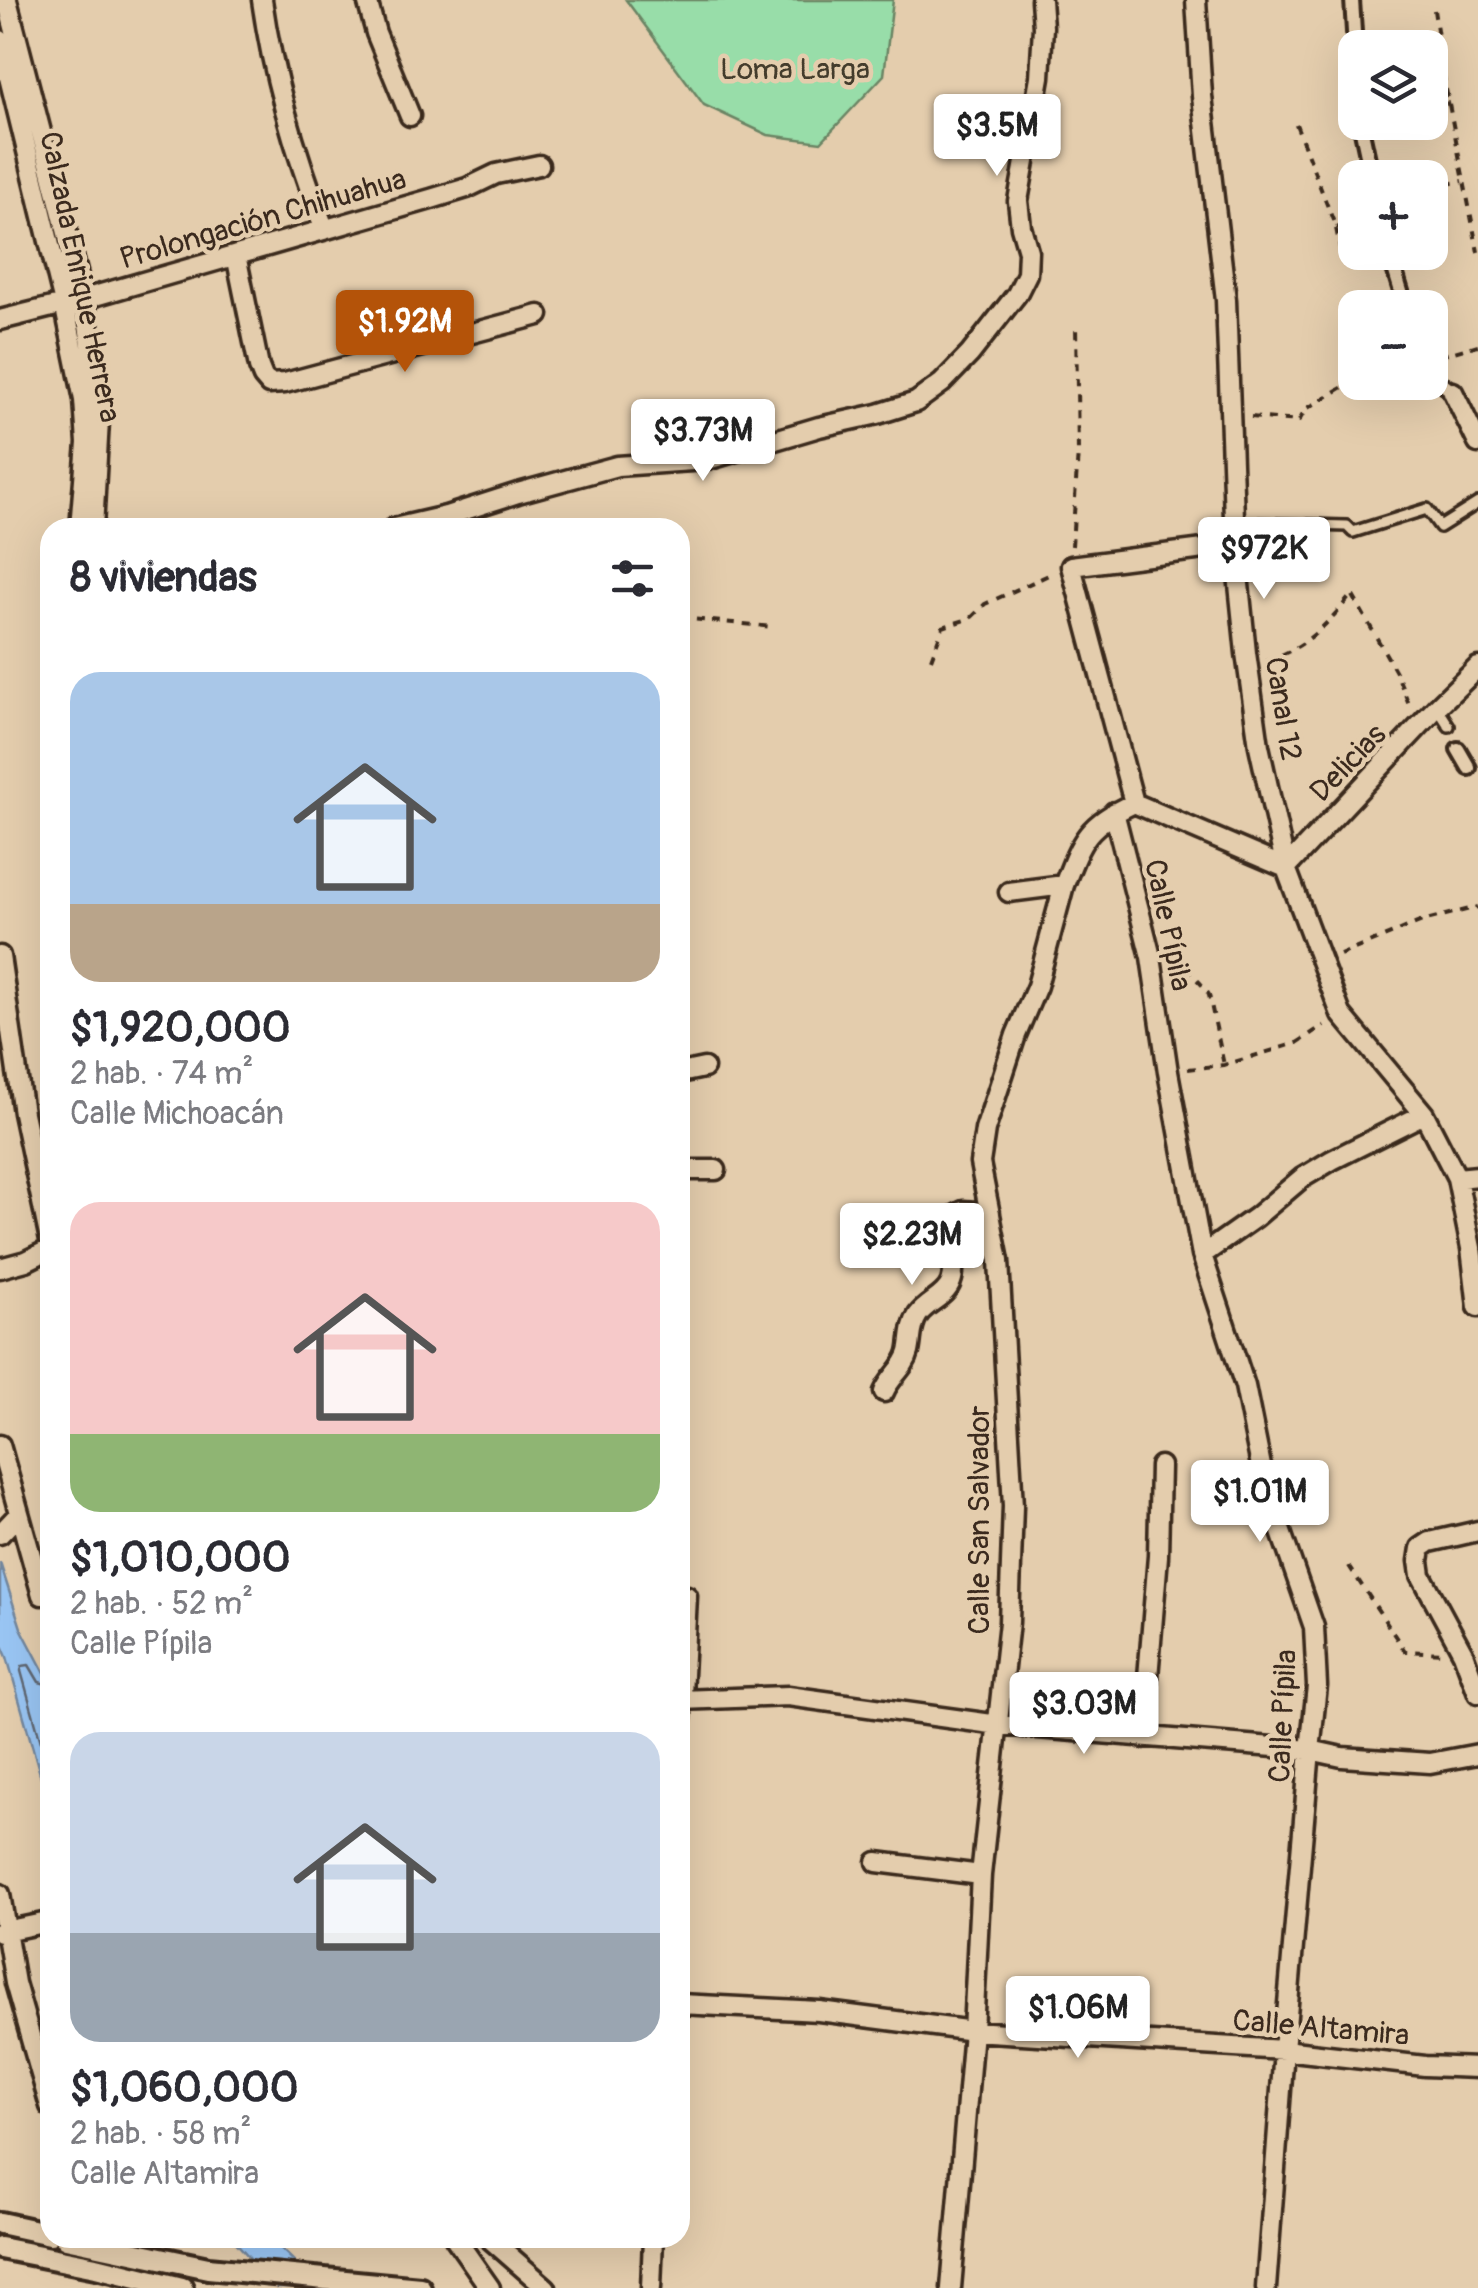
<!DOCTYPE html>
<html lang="es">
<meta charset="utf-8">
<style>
:root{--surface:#fff;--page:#f2f2f3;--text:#2b2b33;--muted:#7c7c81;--accent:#b45309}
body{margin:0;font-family:Pangolin,sans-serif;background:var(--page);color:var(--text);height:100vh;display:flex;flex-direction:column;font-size:38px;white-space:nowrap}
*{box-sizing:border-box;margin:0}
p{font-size:32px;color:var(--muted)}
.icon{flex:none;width:55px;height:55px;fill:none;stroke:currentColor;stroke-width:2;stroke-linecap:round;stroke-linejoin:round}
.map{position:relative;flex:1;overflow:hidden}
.drawer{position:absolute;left:40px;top:518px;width:650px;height:1730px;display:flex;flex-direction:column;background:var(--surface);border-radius:30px;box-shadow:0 10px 40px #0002}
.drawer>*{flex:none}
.tools{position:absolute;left:1338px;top:30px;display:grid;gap:20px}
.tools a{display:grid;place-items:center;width:110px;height:110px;border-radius:20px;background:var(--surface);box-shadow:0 10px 40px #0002;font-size:50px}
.price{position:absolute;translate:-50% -85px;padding:0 22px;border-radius:10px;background:#fff;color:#222;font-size:32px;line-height:65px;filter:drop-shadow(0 2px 5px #0008)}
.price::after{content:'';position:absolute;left:50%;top:60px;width:30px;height:22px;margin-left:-15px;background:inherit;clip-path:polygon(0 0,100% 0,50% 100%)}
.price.current{background:var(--accent);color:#fff}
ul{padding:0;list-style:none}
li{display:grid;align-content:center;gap:20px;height:530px;padding:0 30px}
li span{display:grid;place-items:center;height:310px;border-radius:30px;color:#555}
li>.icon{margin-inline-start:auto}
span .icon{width:180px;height:180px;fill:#fffc;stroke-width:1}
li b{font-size:42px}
h2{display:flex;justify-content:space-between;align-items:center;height:120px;padding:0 30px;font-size:42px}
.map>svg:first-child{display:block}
.green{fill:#98dda9;stroke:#6a8464;stroke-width:2.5}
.water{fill:#99c5f3;stroke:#73879e;stroke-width:2.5}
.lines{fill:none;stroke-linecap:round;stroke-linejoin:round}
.shore{stroke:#616873;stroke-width:2.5}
.service-casing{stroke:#3b2a1e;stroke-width:16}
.pedestrian-casing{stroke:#3b2a1e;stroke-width:20}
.minor-casing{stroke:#3b2a1e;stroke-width:25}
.tertiary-casing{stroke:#3b2a1e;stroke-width:28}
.path{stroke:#3b2a1e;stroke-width:4;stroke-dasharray:8 8;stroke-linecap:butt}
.service{stroke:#e4cdad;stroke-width:9}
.pedestrian{stroke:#e4cdad;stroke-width:12}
.minor{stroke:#e4cdad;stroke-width:18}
.tertiary{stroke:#e4cdad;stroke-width:20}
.labels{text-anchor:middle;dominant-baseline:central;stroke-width:9;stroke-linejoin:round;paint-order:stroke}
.park-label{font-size:30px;fill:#443c2c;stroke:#e4cdad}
.street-label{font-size:30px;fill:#3b2a1e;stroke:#e4cdad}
</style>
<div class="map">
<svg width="1478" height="2288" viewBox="0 0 1478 2288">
<rect width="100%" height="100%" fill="#e4cdad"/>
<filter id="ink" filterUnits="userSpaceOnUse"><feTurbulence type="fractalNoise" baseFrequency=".01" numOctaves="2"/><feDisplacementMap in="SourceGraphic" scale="20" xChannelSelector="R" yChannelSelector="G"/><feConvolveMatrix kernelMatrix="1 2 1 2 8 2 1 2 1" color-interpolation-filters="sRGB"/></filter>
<g filter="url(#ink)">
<path class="green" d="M 626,0 L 893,0 L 884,75 L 821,142 L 768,135 L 704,105 Z"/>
<path class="water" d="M 0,1563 L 21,1628 L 50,1683 L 50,1809 L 7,1657 L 0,1641 Z
M 232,2238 L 270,2238 L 322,2288 L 277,2288 Z"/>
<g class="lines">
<path class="shore" d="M 50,1685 L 39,1682 L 29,1665 L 22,1666 L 21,1671 L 50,1774"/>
<g class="service-casing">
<path id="service" d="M 1234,523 L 1347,526 L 1353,532 L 1427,509 L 1440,527 L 1478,503
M 1437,707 L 1449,726"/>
</g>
<g class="pedestrian-casing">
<path id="pedestrian" d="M 1352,0 L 1355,48
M 1360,122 L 1372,178
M 1389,252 L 1406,308
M 1430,367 L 1437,380 L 1453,392
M 1458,749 L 1469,768"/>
</g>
<g class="minor-casing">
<path id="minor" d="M 7,0 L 84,299 L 100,403 L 93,528
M 262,0 C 273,78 296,155 324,228
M 367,0 L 376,33 L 410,116
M 1196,0 L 1202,96 L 1226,300 L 1235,545 L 1246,653 L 1259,746 L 1286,868 L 1341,1014 L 1424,1114 L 1457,1178 L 1478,1176
M 0,40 L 64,303 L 84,400 L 87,443 L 80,528
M 236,255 L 259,367 L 263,377 L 269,384 L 285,383 L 539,315
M 0,320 L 84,299 L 431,199 L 467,188 L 496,174 L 539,165
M 1453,392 L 1478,443
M 394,528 L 446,516 L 518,493 L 617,466 L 707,460 L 819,427 L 878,414 L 916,402 L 942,383 L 970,354 L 1017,294 L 1027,274 L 1028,251 L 1021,227 L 1018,201 L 1040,77 L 1043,27 L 1041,0
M 1134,803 L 1071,566 L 1235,545
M 1114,812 L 1151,957 L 1168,1072 L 1202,1255 L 1245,1386 L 1265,1486 L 1314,1627 L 1317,1686 L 1310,1750 L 1284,2050 L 1266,2288
M 1009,892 L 1064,885 C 1082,838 1087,825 1134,803 L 1286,868 L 1437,707 L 1478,667
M 0,956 L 23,1113 L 50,1240
M 680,1073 L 704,1068
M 680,1170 L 716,1170
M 1457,1178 L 1471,1248 L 1478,1307
M 1202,1255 L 1256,1217 L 1302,1178 L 1332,1160 L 1424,1114
M 0,1268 L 26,1261 L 50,1249
M 884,1392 C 890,1377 905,1368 909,1352 C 912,1339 910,1327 918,1315 C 927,1302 946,1297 951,1282 C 958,1263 946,1239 949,1219 L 963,1211 L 990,1213
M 0,1445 L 42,1595
M 1478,1531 L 1430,1542 L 1421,1548 L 1419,1561 L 1421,1575 L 1463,1653 L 1478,1693
M 0,1534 L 19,1514
M 680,1700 L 788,1696 L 999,1725 L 1310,1750 L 1342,1757 L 1430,1763 L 1478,1754
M 680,1734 L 687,1596
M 1143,1738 L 1158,1556 L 1160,1466
M 877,1862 L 981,1875
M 0,1894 L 15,1983 L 50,2106
M 0,1932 L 48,1922
M 680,2004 L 819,2011 L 973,2031 L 1284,2050 L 1425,2066 L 1478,2068
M 455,2238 L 490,2288
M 489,2238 L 546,2288
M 651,2288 L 653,2238
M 951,2288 L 973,2031 L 981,1875 L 1009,1622 L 1013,1506 L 999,1261 L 980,1163 L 985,1130 L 1016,1035 L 1037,986 L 1064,885"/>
</g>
<g class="tertiary-casing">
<path id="tertiary" d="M 0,2223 L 50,2234
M 66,2238 L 208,2268 L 420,2288
M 0,2248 L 96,2267 L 182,2288"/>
</g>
<path class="path" d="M 1434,10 L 1445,84 L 1478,252
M 1430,107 L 1449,103
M 1296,124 L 1336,228 L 1342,258
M 1430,187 L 1463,181
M 1336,228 L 1355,222
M 1440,356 L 1478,345
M 1251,417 L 1299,421 L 1306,409 L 1355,380
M 1072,546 L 1078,451 L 1076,326
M 680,618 L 774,627
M 931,659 L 943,627 L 971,618 L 985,604 L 1053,573
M 1267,661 C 1306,647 1327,625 1352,594 L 1396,672 L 1411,709
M 1340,955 L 1422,921 L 1478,907
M 1170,963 C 1185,967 1202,982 1209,995 L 1224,1065
M 1188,1069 L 1224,1065 L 1297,1043 L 1324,1025
M 1349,1566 L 1405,1651 L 1443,1653"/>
<use href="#service" class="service"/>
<use href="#pedestrian" class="pedestrian"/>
<use href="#minor" class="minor"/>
<use href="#tertiary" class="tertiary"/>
</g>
</g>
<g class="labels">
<g class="park-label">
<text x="795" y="69">Loma Larga</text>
</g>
<g class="street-label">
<text transform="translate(263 219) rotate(-16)">Prolongación Chihuahua</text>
<text transform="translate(80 277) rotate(78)">Calzada Enrique Herrera</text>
<text transform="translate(1283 709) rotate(81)">Canal 12</text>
<text transform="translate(1348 763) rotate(-46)">Delicias</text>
<text transform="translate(1168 925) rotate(78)">Calle Pípila</text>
<text transform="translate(979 1520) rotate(-90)">Calle San Salvador</text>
<text transform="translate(1283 1716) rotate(-87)">Calle Pípila</text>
<text transform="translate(1321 2028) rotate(5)">Calle Altamira</text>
</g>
</g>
</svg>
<div class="tools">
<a><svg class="icon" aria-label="layers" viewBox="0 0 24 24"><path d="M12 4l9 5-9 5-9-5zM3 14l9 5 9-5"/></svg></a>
<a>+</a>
<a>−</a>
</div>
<b class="price" style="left:997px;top:179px">$3.5M</b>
<b class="price current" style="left:405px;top:375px">$1.92M</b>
<b class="price" style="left:703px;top:484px">$3.73M</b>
<b class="price" style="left:1264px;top:602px">$972K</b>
<b class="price" style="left:912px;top:1288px">$2.23M</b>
<b class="price" style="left:1260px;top:1545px">$1.01M</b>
<b class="price" style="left:1084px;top:1757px">$3.03M</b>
<b class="price" style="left:1078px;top:2061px">$1.06M</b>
<section class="drawer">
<h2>8 viviendas<svg class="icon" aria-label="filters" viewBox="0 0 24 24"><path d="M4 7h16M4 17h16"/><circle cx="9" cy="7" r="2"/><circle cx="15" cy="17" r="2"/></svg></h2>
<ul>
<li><span style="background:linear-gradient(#a9c7e8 75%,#b9a48a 0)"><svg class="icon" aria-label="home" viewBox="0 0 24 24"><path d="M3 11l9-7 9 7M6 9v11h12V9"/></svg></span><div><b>$1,920,000</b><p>2 hab. · 74 m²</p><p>Calle Michoacán</p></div></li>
<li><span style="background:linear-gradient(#f6c9c9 75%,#8fb573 0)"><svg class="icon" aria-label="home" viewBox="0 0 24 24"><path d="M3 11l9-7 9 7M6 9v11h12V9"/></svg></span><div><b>$1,010,000</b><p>2 hab. · 52 m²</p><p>Calle Pípila</p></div></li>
<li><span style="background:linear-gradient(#c9d6e8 65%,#9aa5b1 0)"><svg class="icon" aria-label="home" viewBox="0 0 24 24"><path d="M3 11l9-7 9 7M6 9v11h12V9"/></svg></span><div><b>$1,060,000</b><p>2 hab. · 58 m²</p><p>Calle Altamira</p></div></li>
</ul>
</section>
</div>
